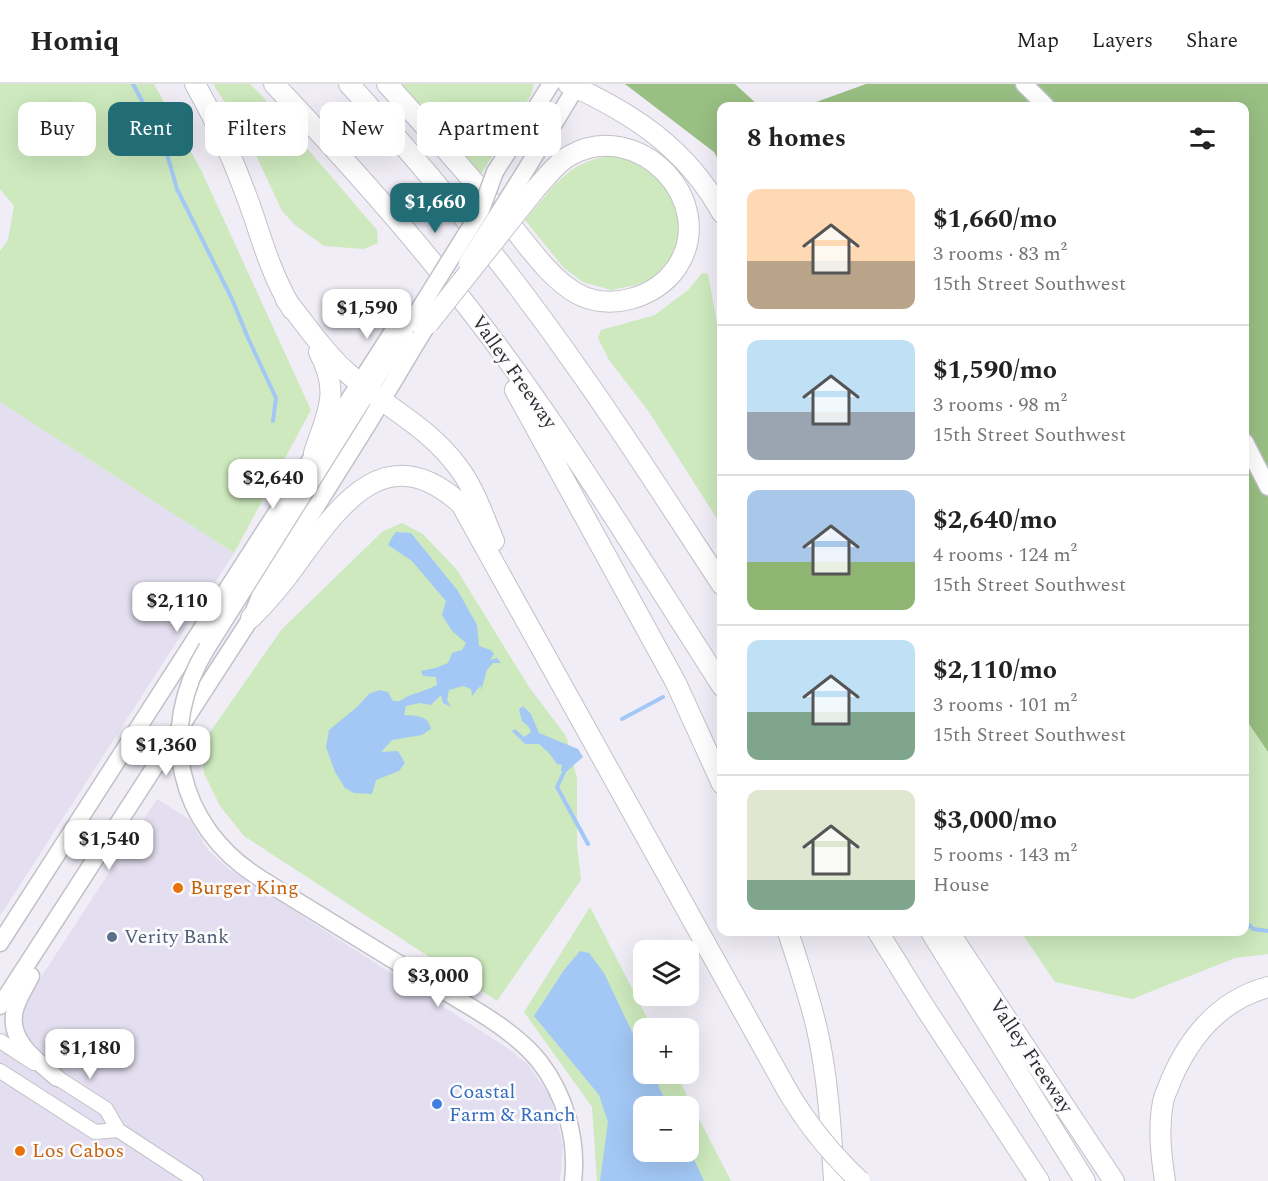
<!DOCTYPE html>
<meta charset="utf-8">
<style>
:root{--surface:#fff;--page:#f6f6f6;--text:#222;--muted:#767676;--line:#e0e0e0;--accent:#226c76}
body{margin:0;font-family:Spectral,serif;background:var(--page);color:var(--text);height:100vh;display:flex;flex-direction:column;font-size:22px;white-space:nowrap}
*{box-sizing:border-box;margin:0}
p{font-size:20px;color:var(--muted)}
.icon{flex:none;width:33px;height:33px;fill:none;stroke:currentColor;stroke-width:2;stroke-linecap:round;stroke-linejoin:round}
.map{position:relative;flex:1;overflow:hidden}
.panel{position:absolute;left:717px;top:18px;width:532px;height:834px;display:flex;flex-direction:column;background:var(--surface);border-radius:12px;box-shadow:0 6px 24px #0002}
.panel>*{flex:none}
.top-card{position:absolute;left:18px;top:18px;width:570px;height:54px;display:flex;gap:12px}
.buttons{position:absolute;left:633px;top:856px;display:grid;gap:12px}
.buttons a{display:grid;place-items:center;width:66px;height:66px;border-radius:12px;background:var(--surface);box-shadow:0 6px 24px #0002;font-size:30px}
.price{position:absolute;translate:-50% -51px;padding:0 14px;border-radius:12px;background:#fff;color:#222;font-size:20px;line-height:39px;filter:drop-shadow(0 2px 3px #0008)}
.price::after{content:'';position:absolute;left:50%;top:36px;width:18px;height:14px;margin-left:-9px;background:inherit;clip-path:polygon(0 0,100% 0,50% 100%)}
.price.selected{background:var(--accent);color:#fff}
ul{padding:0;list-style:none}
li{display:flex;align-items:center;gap:18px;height:150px;padding:0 30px}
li+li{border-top:2px solid var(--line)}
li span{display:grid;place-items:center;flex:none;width:168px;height:120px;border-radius:12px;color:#555}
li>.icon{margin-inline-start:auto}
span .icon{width:72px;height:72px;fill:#fffc;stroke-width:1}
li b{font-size:26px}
h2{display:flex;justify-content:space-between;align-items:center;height:72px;padding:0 30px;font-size:26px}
.chip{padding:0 21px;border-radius:12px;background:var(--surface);box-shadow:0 6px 24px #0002;font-size:21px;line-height:54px}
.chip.selected{background:var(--accent);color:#fff}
header{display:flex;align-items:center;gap:36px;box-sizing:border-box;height:84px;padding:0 30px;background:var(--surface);border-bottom:2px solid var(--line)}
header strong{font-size:28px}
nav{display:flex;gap:33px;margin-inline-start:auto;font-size:21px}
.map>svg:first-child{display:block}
.built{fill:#e4dff0}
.green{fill:#cde9bd;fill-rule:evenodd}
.forest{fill:#99bf83}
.water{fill:#a3c8f5}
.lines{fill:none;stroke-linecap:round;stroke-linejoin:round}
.stream{stroke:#a3c8f5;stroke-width:4}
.minor-casing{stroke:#c2c0c9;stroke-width:16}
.major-casing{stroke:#c2c0c9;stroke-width:19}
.highway-casing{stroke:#c2c0c9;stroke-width:22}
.minor{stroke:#fff;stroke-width:14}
.major{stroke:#fff;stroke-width:16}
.highway{stroke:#fff;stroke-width:20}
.major-bridge-casing{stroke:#c2c0c9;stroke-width:19;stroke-linecap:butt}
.highway-bridge-casing{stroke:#c2c0c9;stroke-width:22;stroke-linecap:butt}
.major-bridge{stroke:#fff;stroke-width:16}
.highway-bridge{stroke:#fff;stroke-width:20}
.food-dot{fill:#e8710a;stroke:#fcfcfe;stroke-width:2}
.service-dot{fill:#5c6f8a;stroke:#fcfcfe;stroke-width:2}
.shop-dot{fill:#3f7fe0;stroke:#fcfcfe;stroke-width:2}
.labels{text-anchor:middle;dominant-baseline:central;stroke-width:5;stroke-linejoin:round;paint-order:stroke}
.street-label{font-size:20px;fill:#2e2d30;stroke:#fcfcfe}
.food-label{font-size:20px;fill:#c56008;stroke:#fcfcfe;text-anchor:start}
.service-label{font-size:20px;fill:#4e5e75;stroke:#fcfcfe;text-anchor:start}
.shop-label{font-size:20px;fill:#366cbe;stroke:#fcfcfe;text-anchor:start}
</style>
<header>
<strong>Homiq</strong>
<nav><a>Map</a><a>Layers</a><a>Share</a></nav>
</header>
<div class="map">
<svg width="1268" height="1097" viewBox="0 0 1268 1097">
<rect width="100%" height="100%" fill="#f0edf7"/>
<path class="built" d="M 0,318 L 234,469 L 0,832 Z
M 157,715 L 189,735 L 208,766 L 229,785 L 506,963 L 528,980 L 550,1012 L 557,1035 L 563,1063 L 560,1097 L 0,1097 L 0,956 Z"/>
<path class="green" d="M 0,0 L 154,0 L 202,88 L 311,326 L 234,469 L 0,318 L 0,167 L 8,156 L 14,122 L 0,105 Z
M 213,0 L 250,0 L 264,14 L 377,146 L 378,159 L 364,165 L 324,162 L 295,141 L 282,127 L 248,54 Z
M 399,0 L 534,0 L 531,11 L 479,93 Z
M 623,71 L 641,77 L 670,105 L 682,142 L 675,169 L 654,193 L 636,201 L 611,206 L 583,198 L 563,183 L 525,136 C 557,99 570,73 623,71 Z
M 702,189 L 708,190 L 721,261 L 722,437 L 719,438 L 649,328 L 609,276 L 598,254 L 601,246 L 655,231 L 688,206 Z
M 402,439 L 423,450 L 457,486 L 529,603 L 566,652 L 577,694 L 577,762 L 581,796 L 497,917 L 244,752 L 220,722 L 204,689 L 201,661 L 282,545 L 383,447 Z
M 1245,634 L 1268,668 L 1268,870 L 1235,874 L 1132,915 L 1055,898 L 1021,848 L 1245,848 Z
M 590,823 L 653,945 L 644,945 L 644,990 L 676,990 L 731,1097 L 597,1097 L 592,1023 L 524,928 ZM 644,1023 L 688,1023 L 688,1068 L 644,1068 Z"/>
<path class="forest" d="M 625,0 L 735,0 L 759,22 L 722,22 L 721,81 L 714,68 Z
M 866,0 L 1268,0 L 1268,668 L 1245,634 L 1245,22 L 805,22 Z"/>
<path class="water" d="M 396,448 L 411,449 L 458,507 L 477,541 L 479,562 L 491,566 L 494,570 L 490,576 L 497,574 L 501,579 L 493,579 L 487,586 L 481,607 L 481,601 L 472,612 L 471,605 L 463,602 L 449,606 L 447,616 L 451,623 L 443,619 L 441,611 L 431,621 L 420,619 L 406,622 L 404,631 C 417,632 428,631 431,645 L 422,651 L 392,656 L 381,668 L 398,667 L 405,679 L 399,687 L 376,696 L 372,710 L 354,709 L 345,704 L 335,688 L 326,663 L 329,646 L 357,623 L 369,610 L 379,606 L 388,608 L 393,617 L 400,617 C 411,609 424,608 437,601 L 436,593 L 423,592 L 421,587 L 435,584 L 448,579 L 452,569 L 462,566 L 466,559 L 452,547 L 442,531 L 446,517 L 412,477 L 388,461 L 391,455 Z
M 523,622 L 531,630 L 539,649 L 578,665 L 583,673 L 566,688 L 561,687 L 562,681 L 557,680 L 549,669 L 539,660 L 525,660 L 512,647 L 515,645 L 524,653 L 531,648 L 529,643 L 522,637 L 519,625 Z
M 580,867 L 589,869 L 604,889 L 643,971 L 644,990 L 653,990 L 668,1023 L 644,1023 L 644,1068 L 688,1068 L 689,1065 L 704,1097 L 600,1097 L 608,1038 L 599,1011 L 534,932 L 564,886 Z"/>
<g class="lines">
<path class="stream" d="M 133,0 L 163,56 L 177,105 L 232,215 L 248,254 L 276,314 L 273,337
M 622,635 L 663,613
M 566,684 L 557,703 L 588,760
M 1245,837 L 1253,845 L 1268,847"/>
<g class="minor-casing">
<path id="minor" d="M 0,957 L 34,979
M 0,987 L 95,1048 L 118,1046
M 50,989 L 106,1025 L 118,1046 L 196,1097"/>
</g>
<g class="major-casing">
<path id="major" d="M 1024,0 L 1046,22
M 495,88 L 551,0
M 524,89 L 578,0
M 1245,358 L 1268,403
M 207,564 L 406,247
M 258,793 C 315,828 372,863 429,898 C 466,921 511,943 539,977 C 565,1010 578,1056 573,1097
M 0,859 L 404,230
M 31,892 C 25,904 15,918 14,931 C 10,959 39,978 57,994
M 0,922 L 251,534 L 260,512 L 368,340 L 420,253"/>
</g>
<g class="highway-casing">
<path id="highway" d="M 195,0 C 219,42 239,89 255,136 C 265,167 275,197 292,225
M 274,0 C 341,71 407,144 467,222 C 560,341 640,475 722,602
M 349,0 C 433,92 512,190 583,292 C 631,360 676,431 722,501
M 387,0 C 427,44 466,88 504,133 C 525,157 548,193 576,209 C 609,228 656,214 677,183 C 720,117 637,32 569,72 C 556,79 547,93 537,103
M 568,0 C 633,29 687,65 722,129
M 286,216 C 307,242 326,271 351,292 C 387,324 430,344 458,383 C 475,405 483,432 494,457
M 515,306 L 676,599 L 722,700
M 314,369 C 327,329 341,309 319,268
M 251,534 C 269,516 284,498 298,478 C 341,419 387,353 461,420 L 787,1006
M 788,848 C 798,878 808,909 816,941 C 828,991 831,1045 834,1097
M 878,848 L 922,919 L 1039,1097
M 931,848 L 1085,1097
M 949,848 L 1114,1097
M 1165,1097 C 1161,1071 1158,1044 1163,1018 C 1164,1011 1169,1003 1171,996 C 1190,952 1220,916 1268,903"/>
</g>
<use href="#minor" class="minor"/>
<use href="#major" class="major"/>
<use href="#highway" class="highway"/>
<g class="major-bridge-casing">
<path id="major-bridge" d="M 467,179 L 524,89
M 410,240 L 481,126 L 495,88
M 420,253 L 435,229
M 207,564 C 156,646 177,741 258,793"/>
</g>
<g class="highway-bridge-casing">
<path id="highway-bridge" d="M 428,240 L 537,103
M 787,1006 C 807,1040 831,1070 860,1097"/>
</g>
<use href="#major-bridge" class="major-bridge"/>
<use href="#highway-bridge" class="highway-bridge"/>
</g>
<g class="food-dot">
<circle cx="178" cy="804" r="6"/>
<circle cx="20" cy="1067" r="6"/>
</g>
<circle class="service-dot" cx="112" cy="853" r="6"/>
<circle class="shop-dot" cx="437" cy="1020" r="6"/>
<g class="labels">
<g class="street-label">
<text transform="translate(514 288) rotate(55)">Valley Freeway</text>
<text transform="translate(1031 972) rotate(56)">Valley Freeway</text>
</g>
<g class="food-label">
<text x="190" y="804">Burger King</text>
<text x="32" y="1067">Los Cabos</text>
</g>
<g class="service-label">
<text x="124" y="853">Verity Bank</text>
</g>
<g class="shop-label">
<text x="449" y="1008">Coastal<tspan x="449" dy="23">Farm &amp; Ranch</tspan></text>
</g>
</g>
</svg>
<div class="buttons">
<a><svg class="icon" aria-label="layers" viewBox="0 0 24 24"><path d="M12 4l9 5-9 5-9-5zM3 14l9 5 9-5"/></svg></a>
<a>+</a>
<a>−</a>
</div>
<b class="price selected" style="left:435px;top:150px">$1,660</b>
<b class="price" style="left:367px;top:256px">$1,590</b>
<b class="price" style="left:273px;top:426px">$2,640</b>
<b class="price" style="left:177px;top:549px">$2,110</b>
<b class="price" style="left:166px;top:693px">$1,360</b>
<b class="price" style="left:109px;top:787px">$1,540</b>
<b class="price" style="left:438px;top:924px">$3,000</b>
<b class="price" style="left:90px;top:996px">$1,180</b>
<div class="top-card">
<a class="chip">Buy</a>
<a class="chip selected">Rent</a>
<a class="chip">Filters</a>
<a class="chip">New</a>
<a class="chip">Apartment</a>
</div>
<section class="panel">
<h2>8 homes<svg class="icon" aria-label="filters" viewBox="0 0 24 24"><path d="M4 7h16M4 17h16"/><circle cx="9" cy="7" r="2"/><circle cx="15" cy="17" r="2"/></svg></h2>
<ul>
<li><span style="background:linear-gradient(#ffd9b3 60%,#b9a48a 0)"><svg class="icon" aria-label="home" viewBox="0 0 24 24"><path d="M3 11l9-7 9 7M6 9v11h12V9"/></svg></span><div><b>$1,660/mo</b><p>3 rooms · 83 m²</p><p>15th Street Southwest</p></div></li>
<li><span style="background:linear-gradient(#bfe0f5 60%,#9aa5b1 0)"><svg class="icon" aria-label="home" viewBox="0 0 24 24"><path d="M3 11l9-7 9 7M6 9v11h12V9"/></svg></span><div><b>$1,590/mo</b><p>3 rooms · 98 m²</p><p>15th Street Southwest</p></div></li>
<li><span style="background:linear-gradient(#a9c7e8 60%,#8fb573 0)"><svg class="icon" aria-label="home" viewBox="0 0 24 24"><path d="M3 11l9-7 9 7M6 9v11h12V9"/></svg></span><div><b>$2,640/mo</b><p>4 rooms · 124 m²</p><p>15th Street Southwest</p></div></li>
<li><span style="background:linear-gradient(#bfe0f5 60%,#7fa58c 0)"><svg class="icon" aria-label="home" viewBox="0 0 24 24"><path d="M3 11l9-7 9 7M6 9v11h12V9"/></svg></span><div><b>$2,110/mo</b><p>3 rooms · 101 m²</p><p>15th Street Southwest</p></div></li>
<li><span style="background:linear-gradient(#dfe7d0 75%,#7fa58c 0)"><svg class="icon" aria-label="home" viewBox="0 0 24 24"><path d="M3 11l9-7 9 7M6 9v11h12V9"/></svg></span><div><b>$3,000/mo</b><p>5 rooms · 143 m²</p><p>House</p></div></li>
</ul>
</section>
</div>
